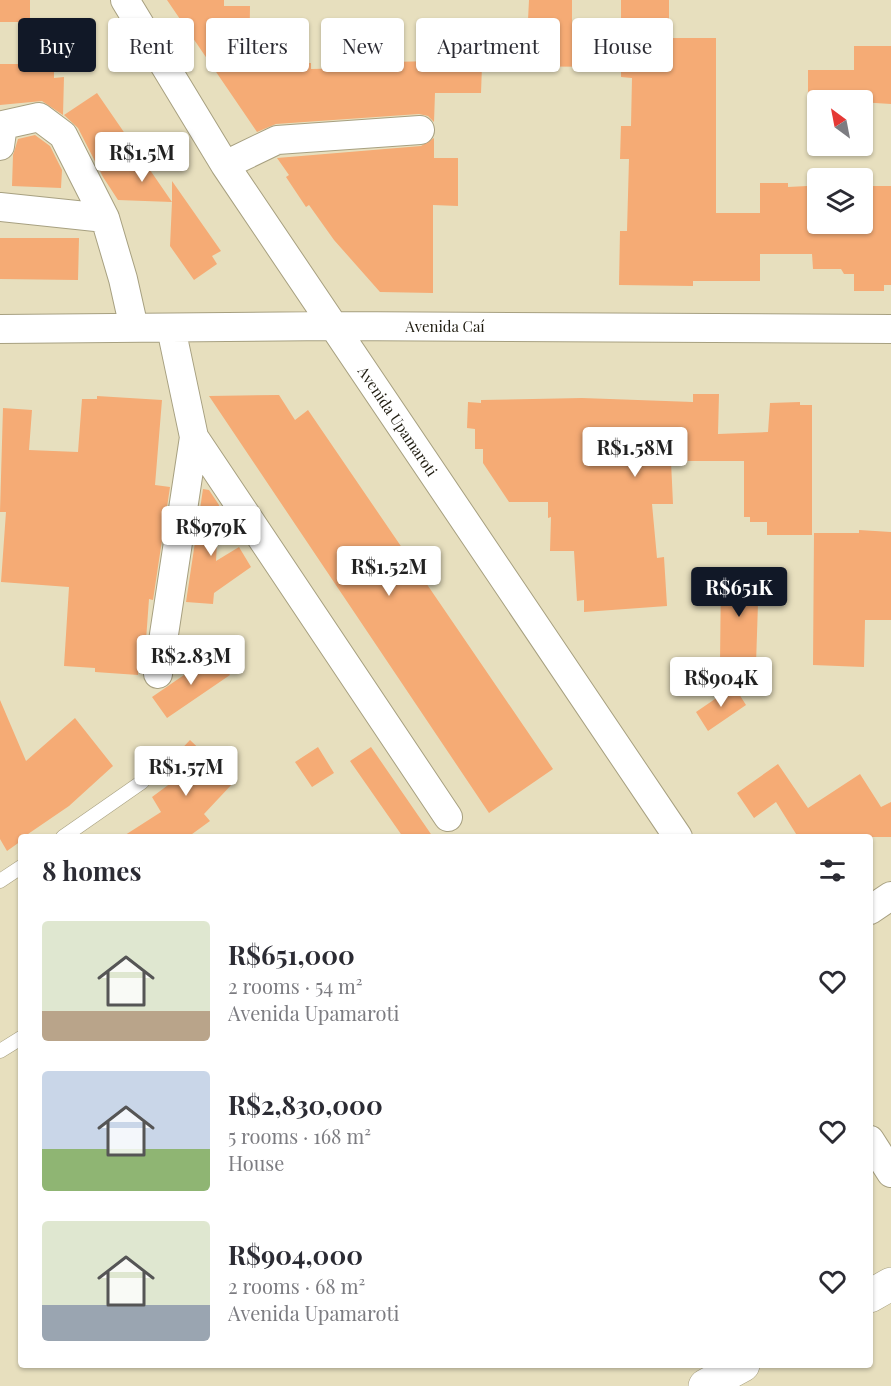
<!DOCTYPE html>
<meta charset="utf-8">
<style>
:root{--surface:#fff;--page:#f2f2f3;--text:#2b2b33;--muted:#7c7c81;--accent:#111827}
body{margin:0;font-family:"Playfair Display",serif;background:var(--page);color:var(--text);height:100vh;display:flex;flex-direction:column;font-size:22px;white-space:nowrap}
*{box-sizing:border-box;margin:0}
p{font-size:20px;color:var(--muted)}
.icon{flex:none;width:33px;height:33px;fill:none;stroke:currentColor;stroke-width:2;stroke-linecap:round;stroke-linejoin:round}
.map{position:relative;flex:1;overflow:hidden}
.sheet{position:absolute;left:18px;top:834px;width:855px;height:534px;display:flex;flex-direction:column;background:var(--surface);border-radius:6px;box-shadow:0 2px 4px #0004}
.sheet>*{flex:none}
.banner{position:absolute;left:18px;top:18px;width:855px;height:54px;display:flex;gap:12px}
.needle{width:39px;rotate:328deg}
.tools{position:absolute;left:807px;top:90px;display:grid;gap:12px}
.tools a{display:grid;place-items:center;width:66px;height:66px;border-radius:6px;background:var(--surface);box-shadow:0 2px 4px #0004;font-size:30px}
.price{position:absolute;translate:-50% -51px;padding:0 14px;border-radius:6px;background:#fff;color:#222;font-size:20px;line-height:39px;filter:drop-shadow(0 2px 3px #0008)}
.price::after{content:'';position:absolute;left:50%;top:36px;width:18px;height:14px;margin-left:-9px;background:inherit;clip-path:polygon(0 0,100% 0,50% 100%)}
.price.active{background:var(--accent);color:#fff}
ul{padding:0;list-style:none}
li{display:flex;align-items:center;gap:18px;height:150px;padding:0 24px}
li span{display:grid;place-items:center;flex:none;width:168px;height:120px;border-radius:6px;color:#555}
li>.icon{margin-inline-start:auto}
span .icon{width:72px;height:72px;fill:#fffc;stroke-width:1}
li b{font-size:26px}
h2{display:flex;justify-content:space-between;align-items:center;height:72px;padding:0 24px;font-size:26px}
.chip{padding:0 21px;border-radius:6px;background:var(--surface);box-shadow:0 2px 4px #0004;font-size:21px;line-height:54px}
.chip.active{background:var(--accent);color:#fff}
.map>svg:first-child{display:block}
.building{fill:#f5ab75}
.lines{fill:none;stroke-linecap:round;stroke-linejoin:round}
.service-casing{stroke:#a7a080;stroke-width:15}
.minor-casing{stroke:#a7a080;stroke-width:30}
.tertiary-casing{stroke:#a7a080;stroke-width:34}
.service{stroke:#fff;stroke-width:14}
.minor{stroke:#fff;stroke-width:28}
.tertiary{stroke:#fff;stroke-width:33}
.labels{text-anchor:middle;dominant-baseline:central;stroke-width:4.5;stroke-linejoin:round;paint-order:stroke}
.street-label{font-size:15px;fill:#1f1c10;stroke:#fff}
</style>
<div class="map">
<svg width="891" height="1386" viewBox="0 0 891 1386">
<rect width="100%" height="100%" fill="#e7dfbe"/>
<path class="building" d="M 0,0 L 30,0 L 30,22 L 0,22 Z
M 167,0 L 224,0 L 224,6 L 250,6 L 249,63 L 311,63 L 311,69 L 390,67 L 390,62 L 435,61 L 435,30 L 469,30 L 469,20 L 528,20 L 529,0 L 572,0 L 572,33 L 621,31 L 621,0 L 669,0 L 669,38 L 716,38 L 716,213 L 760,213 L 760,183 L 788,183 L 788,187 L 807,186 L 807,197 L 818,197 L 818,224 L 862,224 L 862,186 L 891,186 L 891,285 L 884,285 L 884,291 L 854,291 L 854,274 L 844,274 L 841,269 L 813,269 L 812,254 L 760,254 L 760,281 L 693,281 L 693,286 L 619,285 L 620,231 L 627,231 L 629,159 L 620,159 L 621,126 L 631,126 L 632,78 L 621,77 L 621,67 L 482,66 L 481,93 L 435,93 L 434,122 L 428,116 L 419,114 L 276,124 L 257,132 Z
M 854,46 L 891,46 L 891,104 L 828,100 L 824,95 L 808,95 L 808,70 L 854,70 Z
M 0,64 L 54,64 L 54,78 L 64,77 L 63,115 L 42,101 L 0,105 Z
M 97,93 L 172,202 L 172,181 L 221,251 L 212,256 L 217,264 L 194,280 L 170,246 L 172,202 L 118,200 L 103,177 L 78,128 L 64,115 Z
M 35,135 L 50,146 L 62,170 L 61,188 L 12,186 L 13,155 L 18,139 Z
M 434,138 L 434,158 L 458,158 L 458,206 L 433,205 L 433,293 L 380,292 L 334,240 L 309,205 L 306,207 L 286,177 L 289,175 L 277,158 L 421,146 Z
M 0,238 L 79,238 L 78,280 L 0,279 Z
M 693,394 L 719,394 L 718,434 L 768,432 L 770,403 L 800,402 L 800,405 L 812,405 L 812,535 L 767,535 L 767,522 L 750,522 L 750,517 L 744,517 L 744,461 L 671,461 L 673,504 L 652,504 L 657,558 L 664,557 L 667,606 L 584,612 L 584,600 L 577,601 L 574,551 L 550,551 L 551,517 L 548,518 L 548,502 L 509,502 L 483,463 L 483,449 L 475,449 L 475,429 L 467,428 L 468,402 L 481,403 L 481,400 L 582,398 L 693,402 Z
M 279,395 L 295,420 L 308,410 L 553,769 L 489,813 L 209,396 Z
M 97,396 L 162,400 L 155,485 L 170,487 L 153,600 L 149,599 L 146,640 L 141,640 L 138,675 L 95,672 L 95,668 L 64,666 L 69,587 L 1,582 L 6,512 L 0,512 L 3,408 L 32,410 L 29,450 L 78,452 L 82,399 L 97,399 Z
M 203,489 L 209,490 L 219,505 L 216,561 L 239,547 L 251,567 L 214,593 L 213,604 L 186,602 Z
M 859,530 L 891,532 L 891,620 L 865,620 L 864,667 L 813,665 L 814,533 L 859,533 Z
M 721,572 L 759,573 L 756,664 L 720,663 Z
M 216,653 L 230,675 L 167,718 L 152,697 Z
M 734,686 L 746,705 L 708,731 L 696,712 Z
M 0,700 L 26,761 L 75,718 L 113,766 L 69,806 L 28,834 L 28,837 L 21,837 L 21,841 L 7,851 L 0,839 Z
M 190,740 L 234,782 L 204,814 L 210,821 L 188,837 L 122,837 L 161,812 L 152,797 L 183,774 L 170,761 Z
M 318,747 L 334,773 L 312,787 L 295,762 Z
M 371,747 L 433,837 L 403,837 L 350,761 Z
M 778,764 L 808,808 L 860,774 L 881,807 L 891,802 L 891,837 L 798,837 L 776,802 L 754,818 L 737,793 Z"/>
<g class="lines">
<g class="service-casing">
<path id="service" d="M 63,837 L 142,782
M 0,881 L 21,867
M 0,1051 L 21,1038"/>
</g>
<g class="minor-casing">
<path id="minor" d="M 125,0 L 225,165 L 678,837
M 0,146 L 3,125 L 39,117 L 63,135 L 105,218 L 123,279 L 134,328
M 225,165 L 277,140 L 420,130
M 0,207 L 105,218
M 171,328 L 194,437 L 448,817
M 0,329 L 333,326 L 891,329
M 158,674 L 194,437
M 870,910 L 891,896
M 870,1140 L 891,1173"/>
</g>
<g class="tertiary-casing">
<path id="tertiary" d="M 870,1296 L 891,1284
M 705,1386 L 743,1365"/>
</g>
<use href="#service" class="service"/>
<use href="#minor" class="minor"/>
<use href="#tertiary" class="tertiary"/>
</g>
<g class="labels">
<g class="street-label">
<text x="445" y="326">Avenida Caí</text>
<text transform="translate(398 421) rotate(56)">Avenida Upamaroti</text>
</g>
</g>
</svg>
<div class="tools">
<a><svg class="needle" viewBox="-14 -14 28 28"><path d="M0-13l5 13h-10z" fill="#e53935"/><path d="M0 13l5-13h-10z" fill="#7c7c81"/></svg></a>
<a><svg class="icon" aria-label="layers" viewBox="0 0 24 24"><path d="M12 4l9 5-9 5-9-5zM3 14l9 5 9-5"/></svg></a>
</div>
<b class="price" style="left:142px;top:183px">R$1.5M</b>
<b class="price" style="left:635px;top:478px">R$1.58M</b>
<b class="price" style="left:211px;top:557px">R$979K</b>
<b class="price" style="left:389px;top:597px">R$1.52M</b>
<b class="price active" style="left:739px;top:618px">R$651K</b>
<b class="price" style="left:191px;top:686px">R$2.83M</b>
<b class="price" style="left:721px;top:708px">R$904K</b>
<b class="price" style="left:186px;top:797px">R$1.57M</b>
<div class="banner">
<a class="chip active">Buy</a>
<a class="chip">Rent</a>
<a class="chip">Filters</a>
<a class="chip">New</a>
<a class="chip">Apartment</a>
<a class="chip">House</a>
</div>
<section class="sheet">
<h2>8 homes<svg class="icon" aria-label="filters" viewBox="0 0 24 24"><path d="M4 7h16M4 17h16"/><circle cx="9" cy="7" r="2"/><circle cx="15" cy="17" r="2"/></svg></h2>
<ul>
<li><span style="background:linear-gradient(#dfe7d0 75%,#b9a48a 0)"><svg class="icon" aria-label="home" viewBox="0 0 24 24"><path d="M3 11l9-7 9 7M6 9v11h12V9"/></svg></span><div><b>R$651,000</b><p>2 rooms · 54 m²</p><p>Avenida Upamaroti</p></div><svg class="icon" aria-label="heart" viewBox="0 0 24 24"><path d="M12 20l-8-8c-3-5 5-10 8-4 3-6 11-1 8 4z"/></svg></li>
<li><span style="background:linear-gradient(#c9d6e8 65%,#8fb573 0)"><svg class="icon" aria-label="home" viewBox="0 0 24 24"><path d="M3 11l9-7 9 7M6 9v11h12V9"/></svg></span><div><b>R$2,830,000</b><p>5 rooms · 168 m²</p><p>House</p></div><svg class="icon" aria-label="heart" viewBox="0 0 24 24"><path d="M12 20l-8-8c-3-5 5-10 8-4 3-6 11-1 8 4z"/></svg></li>
<li><span style="background:linear-gradient(#dfe7d0 70%,#9aa5b1 0)"><svg class="icon" aria-label="home" viewBox="0 0 24 24"><path d="M3 11l9-7 9 7M6 9v11h12V9"/></svg></span><div><b>R$904,000</b><p>2 rooms · 68 m²</p><p>Avenida Upamaroti</p></div><svg class="icon" aria-label="heart" viewBox="0 0 24 24"><path d="M12 20l-8-8c-3-5 5-10 8-4 3-6 11-1 8 4z"/></svg></li>
</ul>
</section>
</div>
